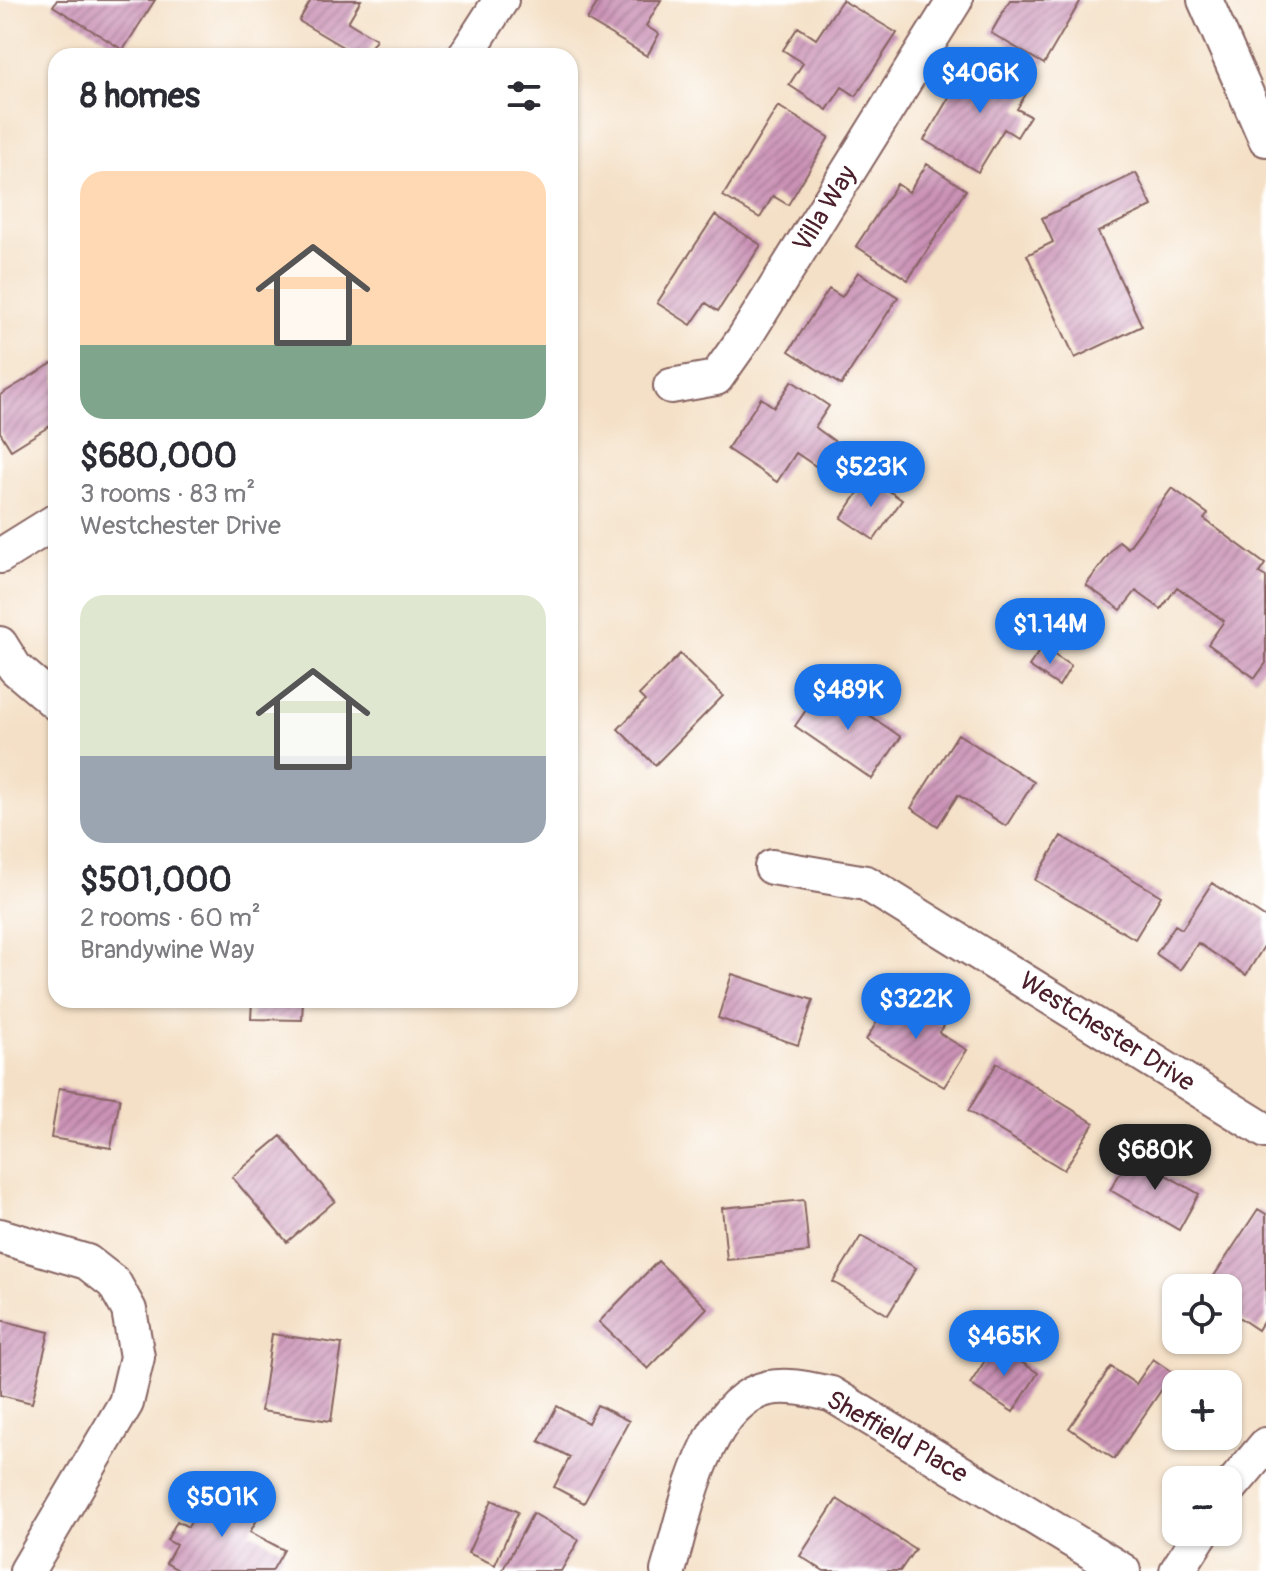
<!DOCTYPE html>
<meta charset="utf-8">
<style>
:root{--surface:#fff;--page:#f2f2f3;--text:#2b2b33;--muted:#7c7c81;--accent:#1a73e8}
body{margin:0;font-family:Pangolin,sans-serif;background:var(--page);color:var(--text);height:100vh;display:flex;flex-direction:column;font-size:30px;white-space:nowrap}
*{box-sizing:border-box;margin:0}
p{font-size:26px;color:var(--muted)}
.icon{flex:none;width:44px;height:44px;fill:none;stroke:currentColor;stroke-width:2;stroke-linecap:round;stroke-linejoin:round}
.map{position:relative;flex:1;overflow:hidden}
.side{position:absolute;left:48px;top:48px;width:530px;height:960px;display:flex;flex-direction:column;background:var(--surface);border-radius:24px;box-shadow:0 2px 6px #0004}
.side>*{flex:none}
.controls{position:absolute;left:1162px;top:1274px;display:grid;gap:16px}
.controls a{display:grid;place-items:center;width:80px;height:80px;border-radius:16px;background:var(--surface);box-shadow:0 2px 6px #0004;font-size:40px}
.price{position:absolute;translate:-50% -68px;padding:0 18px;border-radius:28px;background:var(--accent);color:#fff;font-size:26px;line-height:52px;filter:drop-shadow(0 2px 4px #0008)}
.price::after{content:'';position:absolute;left:50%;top:48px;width:24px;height:18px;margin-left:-12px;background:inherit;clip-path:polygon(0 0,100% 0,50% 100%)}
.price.active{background:#222;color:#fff}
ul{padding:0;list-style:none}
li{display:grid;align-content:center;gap:16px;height:424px;padding:0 32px}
li span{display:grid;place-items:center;height:248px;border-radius:24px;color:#555}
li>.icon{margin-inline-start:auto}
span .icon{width:144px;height:144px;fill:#fffc;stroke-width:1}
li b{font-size:34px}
h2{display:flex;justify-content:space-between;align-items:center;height:96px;padding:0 32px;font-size:34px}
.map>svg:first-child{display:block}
.building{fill:url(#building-hatch)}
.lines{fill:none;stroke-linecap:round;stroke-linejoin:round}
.minor-casing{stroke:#866361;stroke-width:38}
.minor{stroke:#fff;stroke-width:34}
.labels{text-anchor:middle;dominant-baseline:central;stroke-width:6;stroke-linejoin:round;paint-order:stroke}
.street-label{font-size:26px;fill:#4a1f2b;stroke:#fff}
</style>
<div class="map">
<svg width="1266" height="1571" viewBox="0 0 1266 1571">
<defs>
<pattern id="building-hatch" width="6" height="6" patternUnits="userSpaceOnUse" patternTransform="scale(2)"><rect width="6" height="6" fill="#ca92b6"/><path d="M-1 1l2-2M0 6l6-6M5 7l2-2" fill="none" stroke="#a67794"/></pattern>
</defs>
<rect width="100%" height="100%" fill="#fff"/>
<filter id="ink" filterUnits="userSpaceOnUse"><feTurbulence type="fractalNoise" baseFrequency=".0125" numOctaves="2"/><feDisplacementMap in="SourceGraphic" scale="16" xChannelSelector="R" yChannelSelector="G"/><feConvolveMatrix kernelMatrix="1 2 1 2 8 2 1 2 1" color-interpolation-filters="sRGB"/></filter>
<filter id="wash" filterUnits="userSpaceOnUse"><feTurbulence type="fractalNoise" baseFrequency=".006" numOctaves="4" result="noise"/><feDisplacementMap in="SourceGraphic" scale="32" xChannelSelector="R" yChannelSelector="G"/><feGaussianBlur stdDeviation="1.8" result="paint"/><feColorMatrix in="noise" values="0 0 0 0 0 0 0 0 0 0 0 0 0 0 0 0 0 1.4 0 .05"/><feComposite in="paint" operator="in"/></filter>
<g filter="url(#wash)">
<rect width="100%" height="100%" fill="#f4e0c6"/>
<g id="blocks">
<path class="building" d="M 57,0 L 155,0 L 123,50 L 53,6 Z
M 311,0 L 361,0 L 348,22 L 376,39 L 365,56 L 358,56 L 299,21 Z
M 599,0 L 661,0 L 646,26 L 659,34 L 647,56 L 587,20 Z
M 842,0 L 897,33 L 856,96 L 842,87 L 827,110 L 789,85 L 803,63 L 783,50 L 798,27 L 816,39 Z
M 1010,0 L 1081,0 L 1044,64 L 991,33 Z
M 993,58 L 1033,82 L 1017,109 L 1030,116 L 1017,137 L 1004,129 L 978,172 L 924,140 L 962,75 L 977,84 Z
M 778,106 L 829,137 L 788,205 L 773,196 L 760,218 L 723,196 Z
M 927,164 L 966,190 L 908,280 L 856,246 L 897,184 L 909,192 Z
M 1136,173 L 1152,206 L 1098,232 L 1142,326 L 1075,358 L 1027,255 L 1053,242 L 1042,218 Z
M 715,215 L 761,245 L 718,311 L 706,303 L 691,325 L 657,303 Z
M 858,272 L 898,297 L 841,385 L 789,351 L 829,289 L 842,297 Z
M 56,361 L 56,422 L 11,450 L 0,432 L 0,395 Z
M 792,381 L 829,406 L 815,427 L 837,443 L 820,469 L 796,453 L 777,482 L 727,449 L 761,398 L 774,407 Z
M 869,477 L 902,500 L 874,540 L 841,518 Z
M 1172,488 L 1208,514 L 1204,519 L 1265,564 L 1259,573 L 1266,577 L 1266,663 L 1255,678 L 1208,644 L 1224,621 L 1177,587 L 1161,609 L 1136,591 L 1121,610 L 1086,585 L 1119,541 L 1128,548 Z
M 1042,647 L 1071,666 L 1059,686 L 1029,666 Z
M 680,654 L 723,696 L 655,765 L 618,729 L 645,701 L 639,695 Z
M 824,684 L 901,737 L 872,779 L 795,726 Z
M 958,734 L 1034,782 L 1006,826 L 958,795 L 938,826 L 911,808 Z
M 1061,836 L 1161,896 L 1135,939 L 1035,880 Z
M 1212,883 L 1266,918 L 1266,943 L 1246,975 L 1198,943 L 1180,970 L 1156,954 L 1175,925 L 1182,929 Z
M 732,974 L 813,1000 L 798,1045 L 718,1018 Z
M 893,995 L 944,1026 L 939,1033 L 967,1050 L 944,1087 L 866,1040 Z
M 252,1000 L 303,1000 L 302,1020 L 251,1019 Z
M 997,1063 L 1094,1123 L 1064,1170 L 968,1111 Z
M 59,1088 L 120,1098 L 111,1148 L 51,1138 Z
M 281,1136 L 335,1201 L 287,1242 L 232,1177 Z
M 1131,1155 L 1199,1194 L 1179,1230 L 1110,1190 Z
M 804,1200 L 809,1252 L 727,1260 L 722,1208 Z
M 1258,1209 L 1266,1214 L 1266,1317 L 1258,1330 L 1228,1310 L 1228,1288 L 1206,1288 Z
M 861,1236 L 916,1268 L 888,1315 L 833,1282 Z
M 658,1261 L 707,1308 L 648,1369 L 599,1322 Z
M 0,1320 L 49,1332 L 32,1403 L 0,1395 Z
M 272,1334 L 342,1344 L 331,1421 L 261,1411 Z
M 995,1345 L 1038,1373 L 1013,1412 L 970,1384 Z
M 1153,1359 L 1173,1373 L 1114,1459 L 1069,1428 L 1111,1367 L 1136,1384 Z
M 597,1405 L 629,1421 L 584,1503 L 554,1487 L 570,1457 L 539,1441 L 557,1406 L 588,1423 Z
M 211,1485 L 261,1513 L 250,1532 L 284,1550 L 272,1571 L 180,1571 L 166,1563 L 176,1545 L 167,1540 L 177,1521 L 188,1527 Z
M 837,1499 L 915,1549 L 900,1571 L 824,1571 L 800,1556 Z
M 492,1500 L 518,1512 L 495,1565 L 468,1553 Z
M 533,1513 L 579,1540 L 561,1571 L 502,1571 Z"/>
</g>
</g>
<g filter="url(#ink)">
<use href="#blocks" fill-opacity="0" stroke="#866361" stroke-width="2"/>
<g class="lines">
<g class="minor-casing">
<path id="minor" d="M 1205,0 L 1266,139
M 465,56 L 501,0
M 671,386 L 716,378 L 745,337 L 955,0
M 0,556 L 56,521
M 0,644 L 15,668 L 56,703
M 772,867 L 866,883 L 1266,1131
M 0,1236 L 87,1262 L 114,1283 L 129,1310 L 137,1357 L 126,1403 L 27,1571
M 1228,1490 L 1266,1445
M 668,1571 C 684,1518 704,1401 769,1388 C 790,1384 811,1390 831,1394 L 1123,1571
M 1177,1571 L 1202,1532"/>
</g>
<use href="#minor" class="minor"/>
</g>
</g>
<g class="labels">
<g class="street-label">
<text transform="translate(825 209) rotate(-58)">Villa Way</text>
<text transform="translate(1107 1032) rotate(32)">Westchester Drive</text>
<text transform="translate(897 1437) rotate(30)">Sheffield Place</text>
</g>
</g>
</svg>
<div class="controls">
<a><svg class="icon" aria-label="locate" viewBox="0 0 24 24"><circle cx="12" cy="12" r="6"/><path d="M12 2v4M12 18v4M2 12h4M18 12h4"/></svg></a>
<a>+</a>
<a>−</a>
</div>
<b class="price" style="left:980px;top:115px">$406K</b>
<b class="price" style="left:871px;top:509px">$523K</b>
<b class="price" style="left:1050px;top:666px">$1.14M</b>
<b class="price" style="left:848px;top:732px">$489K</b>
<b class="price" style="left:916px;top:1041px">$322K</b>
<b class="price active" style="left:1155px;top:1192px">$680K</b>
<b class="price" style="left:1004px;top:1378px">$465K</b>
<b class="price" style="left:222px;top:1539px">$501K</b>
<section class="side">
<h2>8 homes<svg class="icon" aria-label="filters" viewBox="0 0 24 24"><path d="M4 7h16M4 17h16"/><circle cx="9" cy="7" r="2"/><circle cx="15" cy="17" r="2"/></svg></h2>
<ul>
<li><span style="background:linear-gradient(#ffd9b3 70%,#7fa58c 0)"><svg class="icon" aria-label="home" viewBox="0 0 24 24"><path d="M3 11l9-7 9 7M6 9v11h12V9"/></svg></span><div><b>$680,000</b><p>3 rooms · 83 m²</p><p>Westchester Drive</p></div></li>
<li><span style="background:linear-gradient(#dfe7d0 65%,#9aa5b1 0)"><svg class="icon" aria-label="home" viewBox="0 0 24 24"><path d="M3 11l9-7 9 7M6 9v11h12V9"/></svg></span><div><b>$501,000</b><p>2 rooms · 60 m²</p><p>Brandywine Way</p></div></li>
</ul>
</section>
</div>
